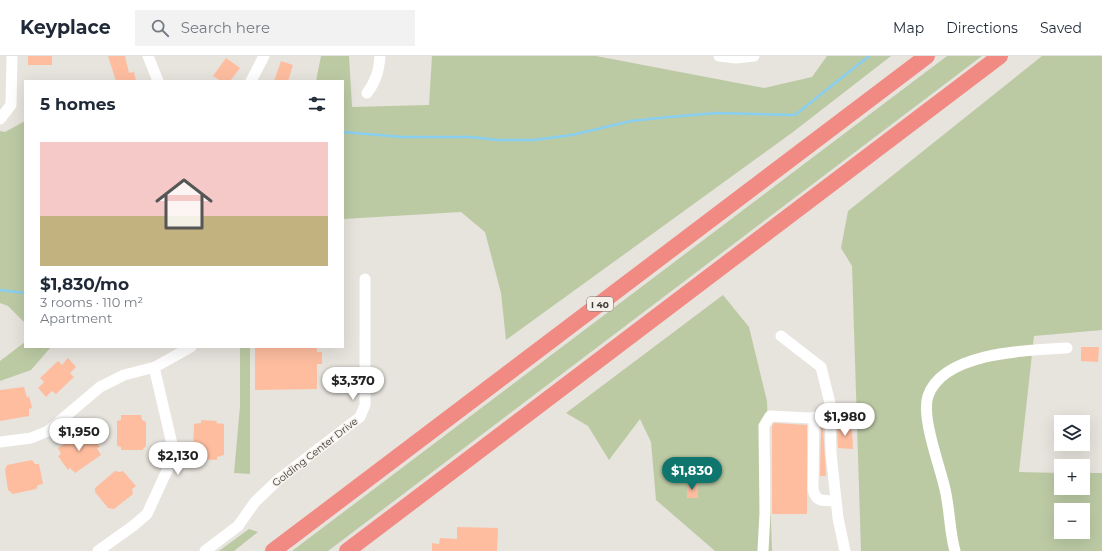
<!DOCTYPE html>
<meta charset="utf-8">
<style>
:root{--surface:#fff;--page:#f2f2f3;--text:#1f2937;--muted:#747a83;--line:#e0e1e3;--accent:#0f766e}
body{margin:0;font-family:Montserrat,sans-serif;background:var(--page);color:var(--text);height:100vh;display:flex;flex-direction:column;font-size:15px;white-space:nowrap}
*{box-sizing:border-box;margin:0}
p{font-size:13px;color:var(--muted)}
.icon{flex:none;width:22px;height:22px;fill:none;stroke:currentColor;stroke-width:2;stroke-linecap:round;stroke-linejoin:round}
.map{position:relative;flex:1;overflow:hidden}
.details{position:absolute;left:24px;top:24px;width:320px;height:268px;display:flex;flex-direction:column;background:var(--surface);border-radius:0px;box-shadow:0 4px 16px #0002}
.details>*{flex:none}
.controls{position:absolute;left:1054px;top:359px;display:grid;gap:8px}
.controls a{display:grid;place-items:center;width:36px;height:36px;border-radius:0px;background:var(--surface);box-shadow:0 4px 16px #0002;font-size:20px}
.price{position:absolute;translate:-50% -34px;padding:0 9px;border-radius:14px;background:#fff;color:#222;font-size:13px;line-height:26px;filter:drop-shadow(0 1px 2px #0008)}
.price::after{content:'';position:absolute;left:50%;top:24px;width:12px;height:9px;margin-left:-6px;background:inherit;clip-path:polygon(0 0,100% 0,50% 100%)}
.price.selected{background:var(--accent);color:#fff}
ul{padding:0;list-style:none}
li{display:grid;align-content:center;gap:8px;height:212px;padding:0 16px}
li span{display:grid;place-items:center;height:124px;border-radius:0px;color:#555}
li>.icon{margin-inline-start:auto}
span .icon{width:72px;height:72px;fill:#fffc;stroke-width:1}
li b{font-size:17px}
h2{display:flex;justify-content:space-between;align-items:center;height:48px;padding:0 16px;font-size:17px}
header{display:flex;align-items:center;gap:24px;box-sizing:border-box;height:56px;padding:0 20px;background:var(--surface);border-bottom:1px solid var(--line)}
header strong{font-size:19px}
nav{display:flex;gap:22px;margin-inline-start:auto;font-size:14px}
.search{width:280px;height:36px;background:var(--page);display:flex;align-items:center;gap:10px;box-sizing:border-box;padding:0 14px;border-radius:0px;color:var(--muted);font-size:15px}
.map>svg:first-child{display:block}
.green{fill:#bccaa4;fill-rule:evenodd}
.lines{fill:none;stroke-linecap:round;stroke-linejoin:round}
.stream{stroke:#88cff0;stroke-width:2.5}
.building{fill:#febd9f}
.minor{stroke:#fff;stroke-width:11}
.highway{stroke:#f28a84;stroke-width:16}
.labels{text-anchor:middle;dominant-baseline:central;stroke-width:3;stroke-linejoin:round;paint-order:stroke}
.shield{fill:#f5f0ea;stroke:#75726e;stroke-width:1}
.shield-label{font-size:9px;font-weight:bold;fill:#3e3c39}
.street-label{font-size:10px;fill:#3e3c39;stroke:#f5f0ea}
</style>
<header>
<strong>Keyplace</strong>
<div class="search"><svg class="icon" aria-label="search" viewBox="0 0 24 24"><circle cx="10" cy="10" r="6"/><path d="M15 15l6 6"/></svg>Search here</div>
<nav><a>Map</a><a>Directions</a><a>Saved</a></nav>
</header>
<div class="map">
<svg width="1102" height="495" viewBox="0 0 1102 495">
<rect width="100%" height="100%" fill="#e7e3dd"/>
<path class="green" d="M 321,0 L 349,0 L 352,51 L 429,49 L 432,0 L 596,0 L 764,32 L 812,21 L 827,0 L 891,0 L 793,76 L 506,284 L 501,237 L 485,176 L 461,156 L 343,163 L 343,25 L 316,25 Z
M 947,0 L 982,0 L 328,495 L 292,495 Z
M 1042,0 L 1102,0 L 1102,274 L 1034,280 L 1019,416 L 1061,417 L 1061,432 L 1083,432 L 1083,417 L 1102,417 L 1102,495 L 861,495 L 852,210 L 841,192 L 848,155 ZM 1061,454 L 1083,454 L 1083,476 L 1061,476 Z
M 25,65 L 25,267 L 8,250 L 0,247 L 0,75 L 5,76 Z
M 723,239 L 749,271 L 767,345 L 772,495 L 715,495 L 656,444 L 651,386 L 640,363 L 609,404 L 588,370 L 566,357 Z
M 25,286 L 25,291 L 51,291 L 31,314 L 0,325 L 0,305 Z
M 240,291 L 250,291 L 250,418 L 234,417 L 240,350 Z
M 249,473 L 258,476 L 234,495 L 219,495 Z"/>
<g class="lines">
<path class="stream" d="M 343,76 L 402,81 L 471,81 L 497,84 L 534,84 L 572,79 L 631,65 L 669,61 L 717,57 L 795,59 L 869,0
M 0,234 L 25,237"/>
</g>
<path class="building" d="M 28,0 L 52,0 L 52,9 L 28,9 Z
M 108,0 L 125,0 L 129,17 L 134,16 L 136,25 L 116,25 Z
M 226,2 L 240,12 L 230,25 L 221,25 L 213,20 Z
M 281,5 L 293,9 L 288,25 L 274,25 Z
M 255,291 L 317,291 L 317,296 L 322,296 L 322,308 L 317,308 L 317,333 L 255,334 Z
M 1081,291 L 1099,291 L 1098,306 L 1081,305 Z
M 68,302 L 76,311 L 70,317 L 74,321 L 56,338 L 52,335 L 46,341 L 38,332 L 44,326 L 40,322 L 58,305 L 62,309 Z
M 24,331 L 27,342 L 29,340 L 32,352 L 29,353 L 29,360 L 0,365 L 0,334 Z
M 121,359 L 141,359 L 142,364 L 146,366 L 146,390 L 142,394 L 121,394 L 121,391 L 117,390 L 117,365 L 121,364 Z
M 201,364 L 217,365 L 216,367 L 224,368 L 224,399 L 217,401 L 217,404 L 200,403 L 200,400 L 193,399 L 194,368 L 201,367 Z
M 774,367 L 807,369 L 807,458 L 772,458 L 772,370 Z
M 852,370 L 853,393 L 838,392 L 837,371 Z
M 821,371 L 823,371 L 826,420 L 820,420 Z
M 83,375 L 88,379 L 91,378 L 100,391 L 97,392 L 101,399 L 75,417 L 70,412 L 68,414 L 58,400 L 61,398 L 58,392 Z
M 32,404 L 35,408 L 39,408 L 43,428 L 38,429 L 36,433 L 13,438 L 8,434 L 5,414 L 7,409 Z
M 115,415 L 120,416 L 123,415 L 136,430 L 132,433 L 133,438 L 114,453 L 108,452 L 95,436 L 95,432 Z
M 687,428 L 698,428 L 698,442 L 687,442 Z
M 457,471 L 498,472 L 497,495 L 432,495 L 432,487 L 439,488 L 440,482 L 457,483 Z"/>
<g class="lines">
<path class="minor" d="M 148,0 L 158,25
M 719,0 L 736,2 L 754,0
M 251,25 L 264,0
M 367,37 C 376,25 379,15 380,0
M 0,63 L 11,49 L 12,0
M 781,280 L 821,311 L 830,347 L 831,397 L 838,462 L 845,495
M 814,361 L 813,433 C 816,447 823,444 836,445
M 0,386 L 31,382 L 48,375 L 100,331 L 124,319 L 155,311 L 191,291
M 98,495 L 133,470 L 147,458 L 170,408 L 172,388 L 154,311
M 205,495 L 238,470 L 255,446 L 279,423 L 360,361 L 365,349 L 365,223
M 763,495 L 765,457 L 764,370 L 770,360 L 830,363
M 955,495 C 949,474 950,451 944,429 C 939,408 921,360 928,340 C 943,296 1028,294 1067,292"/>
<path class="highway" d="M 273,495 L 927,0
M 347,495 L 1000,0"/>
</g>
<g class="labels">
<rect class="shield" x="587" y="241" width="26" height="14" rx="3"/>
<g class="shield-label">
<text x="600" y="248">I 40</text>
</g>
<g class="street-label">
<text transform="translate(315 396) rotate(-38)">Golding Center Drive</text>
</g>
</g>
</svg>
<div class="controls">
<a><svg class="icon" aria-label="layers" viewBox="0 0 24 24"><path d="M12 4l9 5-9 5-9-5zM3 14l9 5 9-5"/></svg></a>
<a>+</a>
<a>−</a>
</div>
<b class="price" style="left:353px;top:345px">$3,370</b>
<b class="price" style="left:845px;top:381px">$1,980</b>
<b class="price" style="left:79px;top:396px">$1,950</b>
<b class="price" style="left:178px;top:420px">$2,130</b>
<b class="price selected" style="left:692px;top:435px">$1,830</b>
<section class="details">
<h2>5 homes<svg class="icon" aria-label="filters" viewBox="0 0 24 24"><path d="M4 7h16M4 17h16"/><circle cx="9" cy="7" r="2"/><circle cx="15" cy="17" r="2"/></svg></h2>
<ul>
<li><span style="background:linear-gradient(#f6c9c9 60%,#c2b280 0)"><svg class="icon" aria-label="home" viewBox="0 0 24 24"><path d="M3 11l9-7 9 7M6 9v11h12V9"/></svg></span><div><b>$1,830/mo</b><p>3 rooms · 110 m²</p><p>Apartment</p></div></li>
</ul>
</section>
</div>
